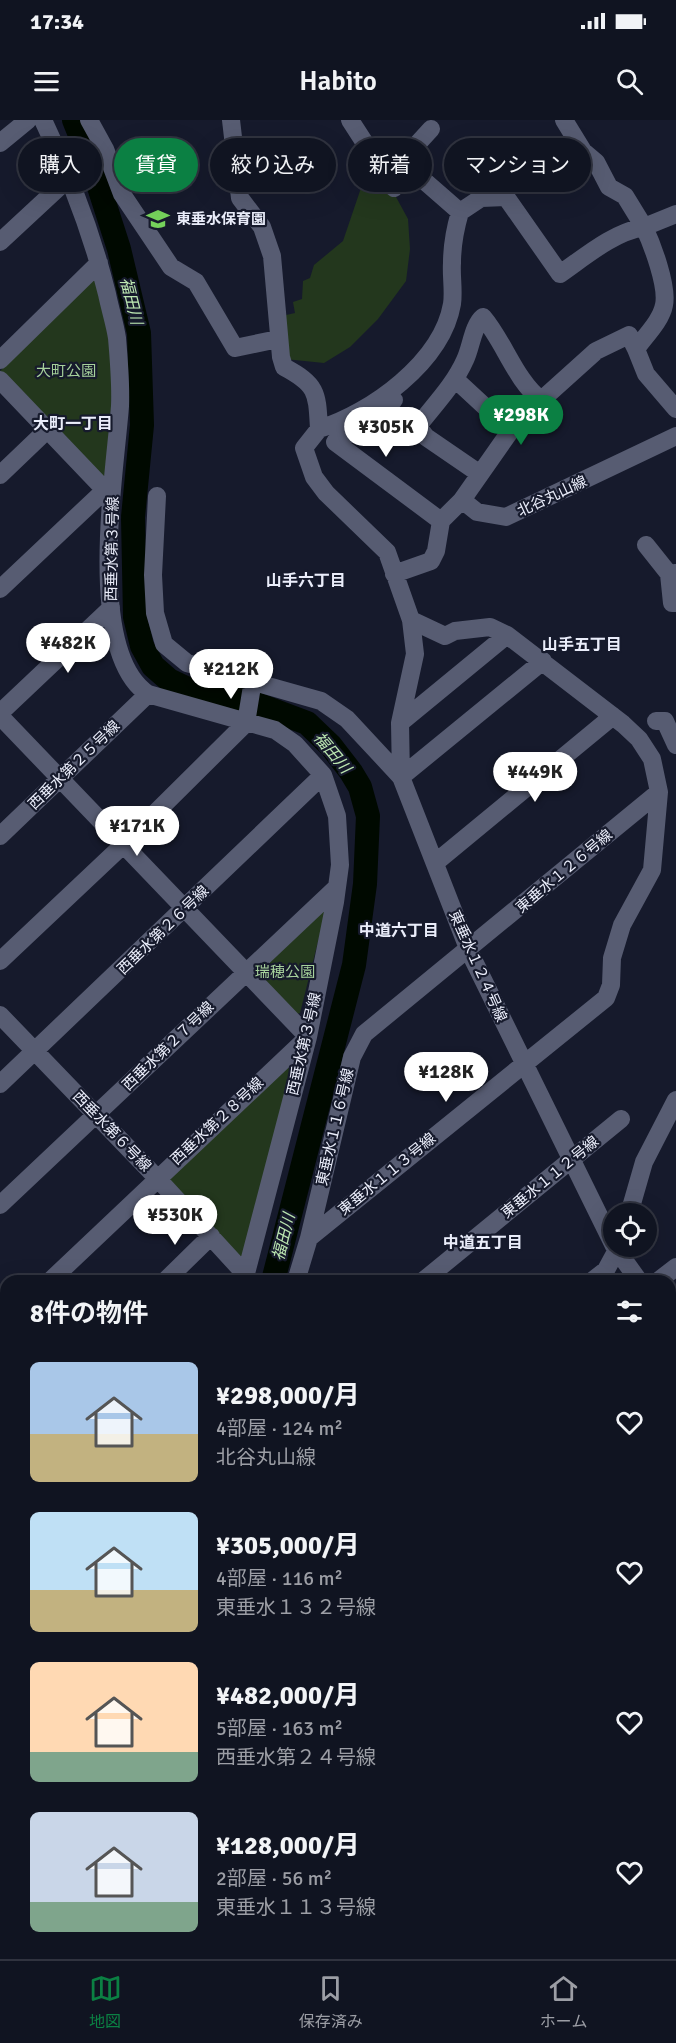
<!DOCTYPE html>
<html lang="ja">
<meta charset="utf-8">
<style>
:root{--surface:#101421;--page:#1e212e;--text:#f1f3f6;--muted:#9c9ea5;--line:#30333f;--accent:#0b8043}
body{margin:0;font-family:Signika,"Noto Sans JP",sans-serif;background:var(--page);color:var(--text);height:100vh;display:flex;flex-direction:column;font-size:22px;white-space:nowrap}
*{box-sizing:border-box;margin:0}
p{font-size:20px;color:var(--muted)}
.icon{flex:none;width:33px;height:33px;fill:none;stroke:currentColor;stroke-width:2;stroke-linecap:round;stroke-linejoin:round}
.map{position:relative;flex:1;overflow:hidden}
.details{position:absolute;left:0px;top:1155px;width:676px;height:684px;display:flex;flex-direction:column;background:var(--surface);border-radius:18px 18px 0 0;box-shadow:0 6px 24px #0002,0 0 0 2px var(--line)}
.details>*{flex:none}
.hud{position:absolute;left:18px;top:18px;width:640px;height:54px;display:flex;gap:12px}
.buttons{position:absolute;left:603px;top:1083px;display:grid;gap:12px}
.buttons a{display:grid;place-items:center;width:54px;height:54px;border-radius:50%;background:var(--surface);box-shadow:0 6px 24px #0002,0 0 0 2px var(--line);font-size:30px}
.price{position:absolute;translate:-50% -51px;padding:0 14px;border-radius:21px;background:#fff;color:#222;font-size:20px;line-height:39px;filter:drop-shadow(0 2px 3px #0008)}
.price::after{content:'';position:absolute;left:50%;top:36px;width:18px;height:14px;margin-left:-9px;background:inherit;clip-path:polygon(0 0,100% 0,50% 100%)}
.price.on{background:var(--accent);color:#fff}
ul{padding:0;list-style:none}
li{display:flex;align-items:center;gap:18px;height:150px;padding:0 30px}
li span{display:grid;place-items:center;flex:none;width:168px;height:120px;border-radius:9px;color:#555}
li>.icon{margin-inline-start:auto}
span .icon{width:72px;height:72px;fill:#fffc;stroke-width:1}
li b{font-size:26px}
h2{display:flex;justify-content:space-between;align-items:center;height:72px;padding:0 30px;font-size:26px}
.tag{padding:0 21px;border-radius:27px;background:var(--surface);box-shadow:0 6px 24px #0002,0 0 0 2px var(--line);font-size:21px;line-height:54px}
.tag.on{background:var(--accent);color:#fff}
.status{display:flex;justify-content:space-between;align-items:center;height:42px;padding:0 30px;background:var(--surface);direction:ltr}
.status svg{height:16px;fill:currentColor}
header{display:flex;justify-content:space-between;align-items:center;height:78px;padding:0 30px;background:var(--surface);font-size:27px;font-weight:600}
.dock{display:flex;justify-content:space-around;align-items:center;height:84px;border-top:2px solid var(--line);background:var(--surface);font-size:16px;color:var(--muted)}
.dock a{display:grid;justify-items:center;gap:3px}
.dock .on{color:var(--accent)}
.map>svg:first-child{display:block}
.green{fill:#23371d}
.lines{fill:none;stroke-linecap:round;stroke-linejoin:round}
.river{stroke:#000900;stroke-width:24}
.minor{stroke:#575c72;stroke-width:18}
.major{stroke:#8690be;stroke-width:18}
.labels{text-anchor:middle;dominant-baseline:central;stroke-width:4.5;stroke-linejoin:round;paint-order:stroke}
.poi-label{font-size:15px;font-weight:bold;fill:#eaedfa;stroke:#161a2c;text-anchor:start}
.park-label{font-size:15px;fill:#a6d19b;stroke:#161a2c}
.street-label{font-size:15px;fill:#eaedfa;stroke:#161a2c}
.water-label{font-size:16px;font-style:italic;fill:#bde8b2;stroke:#161a2c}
.neighbourhood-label{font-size:16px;font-weight:bold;fill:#eaedfa;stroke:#161a2c}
</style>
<div class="status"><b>17:34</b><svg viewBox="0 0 49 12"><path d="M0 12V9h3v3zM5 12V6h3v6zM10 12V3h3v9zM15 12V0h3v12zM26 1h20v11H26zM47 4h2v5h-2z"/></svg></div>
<header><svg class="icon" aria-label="menu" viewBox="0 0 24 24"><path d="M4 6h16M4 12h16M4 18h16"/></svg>Habito<svg class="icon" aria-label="search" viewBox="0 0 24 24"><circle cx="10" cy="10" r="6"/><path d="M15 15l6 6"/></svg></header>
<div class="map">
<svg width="676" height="1839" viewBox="0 0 676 1839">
<rect width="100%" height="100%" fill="#161a2c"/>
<path class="green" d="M 362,65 L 396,77 L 408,99 L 410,129 L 406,161 L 378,199 L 350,227 L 324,243 L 285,239 L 286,195 L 295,193 L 293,182 L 302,179 L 303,161 L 310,158 L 314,145 L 343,121 Z
M 96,155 L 105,187 L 114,254 L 105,359 L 0,251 Z
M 327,786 L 300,893 L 294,895 L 256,849 Z
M 293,943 L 245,1135 L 240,1137 L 169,1063 L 167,1055 Z"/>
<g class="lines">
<path class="river" d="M 74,0 L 91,42 L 119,129 L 139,213 L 142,305 L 133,397 L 135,497 L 142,526 L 153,546 L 169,560 L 190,570 L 246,580 L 307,603 L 331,626 L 351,652 L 360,667 L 368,696 L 365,764 L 354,845 L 273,1161
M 199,1833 L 203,1839"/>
<path class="minor" d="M 43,0 C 70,56 92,113 107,174 C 110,189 115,204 117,218 C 119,241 121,264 120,286 C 115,353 85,532 148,574 L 275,610 L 295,624 L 323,655 L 337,696 L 340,745 L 335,782 L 308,917 L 244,1161
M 89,0 L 105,29 L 122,74 L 171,147 L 196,162 L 235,228 L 278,219
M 231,0 L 240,78 L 262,107 L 272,136 L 281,237 L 284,247 C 318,265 317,273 319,309 L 304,328 L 314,357 L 326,373 L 387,432 L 411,500 L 415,534 L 400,603 L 401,657
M 350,0 L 370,31
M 431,9 L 410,32 L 405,44 L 460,92
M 0,23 L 28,0
M 394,68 L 405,44
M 676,94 L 644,107 C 652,124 668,166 664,185 C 661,201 645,216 636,229 L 646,254 L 676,289
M 0,122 L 70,57
M 0,240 L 99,143
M 455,259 L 510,310
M 0,260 L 105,370
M 394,280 L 373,301 L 335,322 L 441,401
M 319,309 C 371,293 442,242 452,184 C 454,171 451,156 452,143 C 452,125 455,109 460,92 L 481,78 L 506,77 L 560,154 C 586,136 612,113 644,107 L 625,76 L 609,67 L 596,42 L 583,31 L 564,0
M 480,354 L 426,317 L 418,306 C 434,285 454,265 465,240 C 471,228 473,205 483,197 C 505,223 515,260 542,281
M 0,355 L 47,310
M 157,376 L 153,455 L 155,493 L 164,524 L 187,543 L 321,581 L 347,599 L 401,657 L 469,831 L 614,1126
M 462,380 L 516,303 L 596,231 L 629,215 L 636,229
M 646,425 L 669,454 L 676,453
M 394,454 L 431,441 L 436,431 L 441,401 L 462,380 L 477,392 L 506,397 L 676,316
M 669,454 L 672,483 L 676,483
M 0,469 L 105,370
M 0,593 L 111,488
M 0,596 L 308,917 L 50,1161
M 656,601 L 665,601 L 676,625
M 400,603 L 507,515
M 401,657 L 543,541
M 0,716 L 148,574
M 435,743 L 613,596
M 0,841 L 123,725 L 246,603 L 253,560
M 0,895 L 157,1058 L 246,1155
M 0,964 L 323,655
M 0,1085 L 337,767
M 629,1094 L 644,1042 L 676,980
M 309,1118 L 606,878 L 611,865 L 612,838 L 622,805 L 652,750 L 659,672 L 652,639 L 639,619 L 623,604 L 507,515 L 490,507 L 455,511 L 445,516 L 411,500
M 614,1126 L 639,1161
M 165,1161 L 211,1116
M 296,1161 L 309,1118 L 352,937 L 364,914 L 659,672
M 423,1161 L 621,999
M 592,1161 L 606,1150 L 619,1126
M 658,1161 L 676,1147
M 670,1200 L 676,1206
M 670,1234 L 676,1230
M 0,1319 L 6,1313
M 670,1368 L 676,1363
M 0,1423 L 6,1418
M 670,1505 L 676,1500
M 0,1529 L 6,1524
M 0,1559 L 6,1566
M 670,1573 L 676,1579
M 670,1640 L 676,1636
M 0,1644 L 6,1638
M 0,1754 L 6,1748
M 670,1787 L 676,1783
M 164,1833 L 168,1839
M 289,1833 L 291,1839
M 582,1833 L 587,1839
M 28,1839 L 34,1833
M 427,1839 L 434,1833
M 606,1839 L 614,1833"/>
<path class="major" d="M 0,1204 L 6,1212
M 263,1833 L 267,1839"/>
</g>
<defs>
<g id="school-bare" transform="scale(1.8)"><path d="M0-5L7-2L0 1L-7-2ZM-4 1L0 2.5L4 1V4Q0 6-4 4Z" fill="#75d25b" stroke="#161a2c" stroke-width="2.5" paint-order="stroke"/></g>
</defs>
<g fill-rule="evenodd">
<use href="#school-bare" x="158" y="99"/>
</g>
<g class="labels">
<g class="poi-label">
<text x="176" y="99">東垂水保育園</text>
</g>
<g class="park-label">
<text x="66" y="251">大町公園</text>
<text x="285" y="852">瑞穂公園</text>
</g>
<g class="street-label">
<text transform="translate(552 376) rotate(-25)">北谷丸山線</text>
<text transform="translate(112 429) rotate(-89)">西垂水第３号線</text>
<text transform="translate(74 645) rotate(-44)">西垂水第２５号線</text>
<text transform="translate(564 751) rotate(-40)">東垂水１２６号線</text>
<text transform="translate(163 810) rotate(-44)">西垂水第２６号線</text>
<text transform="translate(478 846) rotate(66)">東垂水１２４号線</text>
<text transform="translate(304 924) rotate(-77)">西垂水第３号線</text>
<text transform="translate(168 926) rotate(-44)">西垂水第２７号線</text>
<text transform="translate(217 1001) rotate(-43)">西垂水第２８号線</text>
<text transform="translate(335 1007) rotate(-77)">東垂水１１６号線</text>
<text transform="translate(112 1011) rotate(46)">西垂水第６号線</text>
<text transform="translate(387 1054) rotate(-39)">東垂水１１３号線</text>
<text transform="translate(550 1057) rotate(-39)">東垂水１１２号線</text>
</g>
<g class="water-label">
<text transform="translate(131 181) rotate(76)">福田川</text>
<text transform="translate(332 633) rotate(50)">福田川</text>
<text transform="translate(284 1117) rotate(-76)">福田川</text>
</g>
<g class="neighbourhood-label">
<text x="73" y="304">大町一丁目</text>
<text x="306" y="461">山手六丁目</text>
<text x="582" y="525">山手五丁目</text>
<text x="399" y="811">中道六丁目</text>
<text x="483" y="1123">中道五丁目</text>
</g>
</g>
</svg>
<div class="buttons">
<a><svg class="icon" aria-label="locate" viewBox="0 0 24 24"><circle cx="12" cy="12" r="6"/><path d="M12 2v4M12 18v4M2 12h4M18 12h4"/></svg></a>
</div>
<b class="price on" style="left:521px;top:326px">¥298K</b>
<b class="price" style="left:386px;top:338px">¥305K</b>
<b class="price" style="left:68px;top:554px">¥482K</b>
<b class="price" style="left:231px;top:580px">¥212K</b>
<b class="price" style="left:535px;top:683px">¥449K</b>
<b class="price" style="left:137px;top:737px">¥171K</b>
<b class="price" style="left:446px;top:983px">¥128K</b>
<b class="price" style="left:175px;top:1126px">¥530K</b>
<div class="hud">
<a class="tag">購入</a>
<a class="tag on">賃貸</a>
<a class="tag">絞り込み</a>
<a class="tag">新着</a>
<a class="tag">マンション</a>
</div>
<section class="details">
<h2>8件の物件<svg class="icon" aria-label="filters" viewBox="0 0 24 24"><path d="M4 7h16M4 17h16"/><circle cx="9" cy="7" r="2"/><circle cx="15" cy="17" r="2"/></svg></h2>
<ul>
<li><span style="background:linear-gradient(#a9c7e8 60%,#c2b280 0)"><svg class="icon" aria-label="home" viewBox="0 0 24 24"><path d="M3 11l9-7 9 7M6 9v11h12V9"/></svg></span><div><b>¥298,000/月</b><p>4部屋 · 124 m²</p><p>北谷丸山線</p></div><svg class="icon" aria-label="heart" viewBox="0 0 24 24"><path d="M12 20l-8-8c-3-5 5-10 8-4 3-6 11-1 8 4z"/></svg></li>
<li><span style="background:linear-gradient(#bfe0f5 65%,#c2b280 0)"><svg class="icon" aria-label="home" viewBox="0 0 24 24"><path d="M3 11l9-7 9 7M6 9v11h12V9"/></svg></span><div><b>¥305,000/月</b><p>4部屋 · 116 m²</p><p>東垂水１３２号線</p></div><svg class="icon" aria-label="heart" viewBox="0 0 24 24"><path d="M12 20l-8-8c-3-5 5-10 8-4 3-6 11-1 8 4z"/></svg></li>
<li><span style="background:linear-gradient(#ffd9b3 75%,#7fa58c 0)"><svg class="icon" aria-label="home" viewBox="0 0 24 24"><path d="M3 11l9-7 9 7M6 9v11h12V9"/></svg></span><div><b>¥482,000/月</b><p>5部屋 · 163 m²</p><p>西垂水第２４号線</p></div><svg class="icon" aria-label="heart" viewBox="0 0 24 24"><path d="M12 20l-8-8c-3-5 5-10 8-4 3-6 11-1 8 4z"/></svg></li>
<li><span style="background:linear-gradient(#c9d6e8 75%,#7fa58c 0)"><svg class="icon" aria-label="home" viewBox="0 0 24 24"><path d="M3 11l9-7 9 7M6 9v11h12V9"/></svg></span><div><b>¥128,000/月</b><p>2部屋 · 56 m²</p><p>東垂水１１３号線</p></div><svg class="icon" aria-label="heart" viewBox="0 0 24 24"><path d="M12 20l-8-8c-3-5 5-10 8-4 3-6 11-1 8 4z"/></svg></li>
</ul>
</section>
</div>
<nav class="dock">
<a class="on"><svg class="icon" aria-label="map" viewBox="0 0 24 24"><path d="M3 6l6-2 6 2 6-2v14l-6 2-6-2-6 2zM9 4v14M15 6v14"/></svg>地図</a>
<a><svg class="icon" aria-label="saved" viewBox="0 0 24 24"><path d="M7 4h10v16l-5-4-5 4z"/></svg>保存済み</a>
<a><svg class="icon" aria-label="home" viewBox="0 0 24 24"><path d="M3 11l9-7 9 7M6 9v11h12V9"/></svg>ホーム</a>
</nav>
